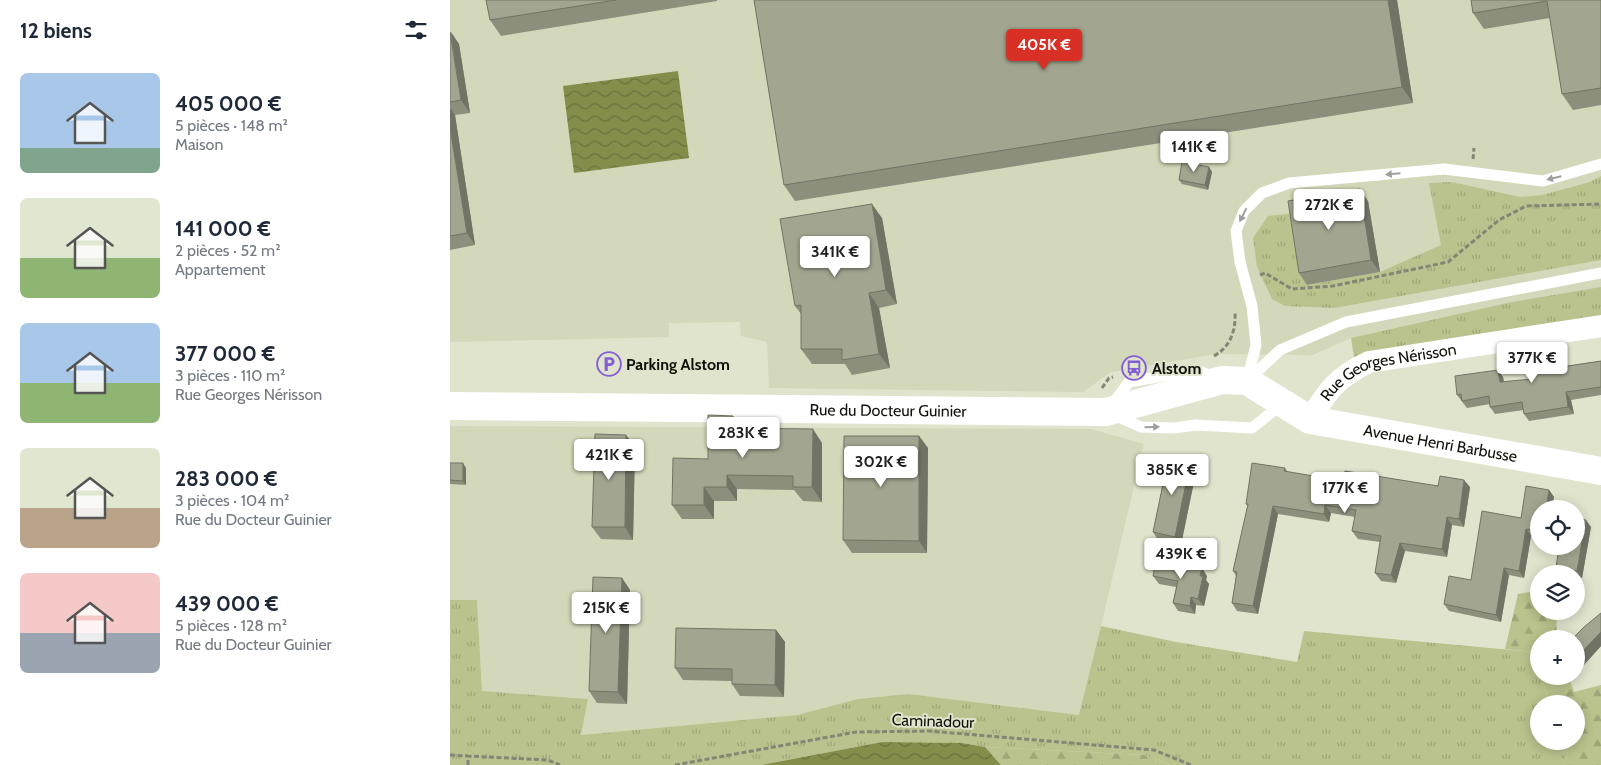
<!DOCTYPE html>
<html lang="fr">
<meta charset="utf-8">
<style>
:root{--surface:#fff;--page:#f2f2f3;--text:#1f2937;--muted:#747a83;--accent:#d93025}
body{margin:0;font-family:Cabin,sans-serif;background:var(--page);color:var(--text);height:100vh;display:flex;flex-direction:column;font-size:19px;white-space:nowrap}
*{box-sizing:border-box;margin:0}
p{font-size:16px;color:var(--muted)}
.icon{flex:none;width:28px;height:28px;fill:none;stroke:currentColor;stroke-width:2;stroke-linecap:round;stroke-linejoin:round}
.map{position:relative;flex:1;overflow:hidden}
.side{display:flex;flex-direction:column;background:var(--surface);width:450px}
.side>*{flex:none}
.buttons{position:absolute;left:1080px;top:500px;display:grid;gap:10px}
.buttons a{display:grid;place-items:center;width:55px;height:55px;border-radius:50%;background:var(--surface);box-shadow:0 2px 12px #0003;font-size:25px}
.price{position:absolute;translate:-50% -42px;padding:0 11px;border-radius:5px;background:#fff;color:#222;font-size:16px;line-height:32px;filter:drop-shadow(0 1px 2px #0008)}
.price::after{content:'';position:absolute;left:50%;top:30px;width:15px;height:11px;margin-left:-8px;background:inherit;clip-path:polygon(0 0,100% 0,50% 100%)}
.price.active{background:var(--accent);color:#fff}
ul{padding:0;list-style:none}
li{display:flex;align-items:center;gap:15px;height:125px;padding:0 20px}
li span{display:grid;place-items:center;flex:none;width:140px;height:100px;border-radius:8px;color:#555}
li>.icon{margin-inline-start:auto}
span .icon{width:60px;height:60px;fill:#fffc;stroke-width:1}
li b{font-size:21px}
h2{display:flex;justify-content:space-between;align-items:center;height:60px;padding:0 20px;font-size:21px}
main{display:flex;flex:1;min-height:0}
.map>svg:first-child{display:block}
.built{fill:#d2d8b9}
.grass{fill:url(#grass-tufts)}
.forest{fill:url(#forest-firs)}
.water{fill:url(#water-waves)}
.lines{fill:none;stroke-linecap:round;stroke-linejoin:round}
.path{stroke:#838675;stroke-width:3;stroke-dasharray:5 2.5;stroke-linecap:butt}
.service{stroke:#fff;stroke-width:11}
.minor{stroke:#fff;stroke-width:22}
.secondary{stroke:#fff;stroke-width:28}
.wall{fill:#8b8f7c}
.shaded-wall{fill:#717465}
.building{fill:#a2a690;stroke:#717465}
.oneway{fill:#9fa09d}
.labels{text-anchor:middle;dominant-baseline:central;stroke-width:4;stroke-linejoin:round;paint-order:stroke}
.poi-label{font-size:16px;font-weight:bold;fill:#101109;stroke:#e0e4cc;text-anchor:start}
.street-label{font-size:16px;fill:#101109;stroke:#e0e4cc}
</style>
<main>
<section class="side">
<h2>12 biens<svg class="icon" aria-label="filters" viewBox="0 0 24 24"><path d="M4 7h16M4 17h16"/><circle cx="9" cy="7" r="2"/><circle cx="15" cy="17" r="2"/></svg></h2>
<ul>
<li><span style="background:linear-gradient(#a9c7e8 75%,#7fa58c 0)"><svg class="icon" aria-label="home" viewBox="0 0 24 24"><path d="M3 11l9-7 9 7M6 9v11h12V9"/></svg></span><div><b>405 000 €</b><p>5 pièces · 148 m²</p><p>Maison</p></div></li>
<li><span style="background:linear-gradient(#dfe7d0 60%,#8fb573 0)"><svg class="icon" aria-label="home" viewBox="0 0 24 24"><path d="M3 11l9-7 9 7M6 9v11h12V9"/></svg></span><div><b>141 000 €</b><p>2 pièces · 52 m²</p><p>Appartement</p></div></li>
<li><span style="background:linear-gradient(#a9c7e8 60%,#8fb573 0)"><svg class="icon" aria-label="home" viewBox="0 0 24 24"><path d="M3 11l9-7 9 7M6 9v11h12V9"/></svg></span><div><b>377 000 €</b><p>3 pièces · 110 m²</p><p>Rue Georges Nérisson</p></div></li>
<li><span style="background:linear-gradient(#dfe7d0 60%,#b9a48a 0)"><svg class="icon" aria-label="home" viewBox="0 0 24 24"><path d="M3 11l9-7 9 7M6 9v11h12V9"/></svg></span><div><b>283 000 €</b><p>3 pièces · 104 m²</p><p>Rue du Docteur Guinier</p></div></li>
<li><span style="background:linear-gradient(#f6c9c9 60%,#9aa5b1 0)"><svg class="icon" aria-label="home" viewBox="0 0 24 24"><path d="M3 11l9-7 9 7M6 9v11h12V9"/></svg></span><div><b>439 000 €</b><p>5 pièces · 128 m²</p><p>Rue du Docteur Guinier</p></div></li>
</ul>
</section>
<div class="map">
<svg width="1151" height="765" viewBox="0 0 1151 765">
<defs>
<pattern id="grass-tufts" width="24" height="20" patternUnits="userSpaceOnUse" patternTransform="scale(1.25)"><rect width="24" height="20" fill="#bac28d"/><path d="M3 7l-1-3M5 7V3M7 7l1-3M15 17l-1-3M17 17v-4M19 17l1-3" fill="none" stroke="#9fa678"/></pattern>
<pattern id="forest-firs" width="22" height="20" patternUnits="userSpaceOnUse" patternTransform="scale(1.25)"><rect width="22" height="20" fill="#bac28d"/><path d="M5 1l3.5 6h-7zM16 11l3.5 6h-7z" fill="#9fa678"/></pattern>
<pattern id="water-waves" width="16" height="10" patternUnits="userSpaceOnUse" patternTransform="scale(1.25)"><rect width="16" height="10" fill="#858d4b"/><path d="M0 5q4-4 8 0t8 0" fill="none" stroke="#6b723d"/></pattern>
</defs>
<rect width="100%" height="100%" fill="#e0e4cc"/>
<path class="built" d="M 0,0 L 1151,0 L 1151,317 L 901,338 L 863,355 L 766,354 L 661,372 L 633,392 L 319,388 L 317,342 L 291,336 L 290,322 L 219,323 L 219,337 L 0,342 Z
M 0,426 L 641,429 L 694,444 L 630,715 L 458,694 L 408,699 L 347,715 L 131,735 L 138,699 L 32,691 L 27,600 L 0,600 Z"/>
<path class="grass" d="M 1151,176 L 1151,260 L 884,308 L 835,306 L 822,299 L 807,267 L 803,238 L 818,216 L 846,213 L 858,285 L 930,272 L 991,245 L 979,183 L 1002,182 L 1070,197 L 1092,195 L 1140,182 Z
M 1151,287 L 1151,317 L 904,357 L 901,338 L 1062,302 Z
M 0,600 L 27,600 L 32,691 L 138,699 L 131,735 L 347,715 L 408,699 L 458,694 L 629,715 L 651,626 L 726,642 L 847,662 L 854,631 L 1084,652 L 1089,676 L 1091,676 L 1100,704 L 1089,704 L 1089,741 L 1114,741 L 1117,750 L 1114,765 L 720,765 L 694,755 L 535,747 L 512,743 L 432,742 L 311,765 L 0,765 Z"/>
<path class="forest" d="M 1085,591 L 1089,592 L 1089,611 L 1106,611 L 1107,639 L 1089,639 L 1089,667 L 1084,652 L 1055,649 L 1068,594 Z
M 1091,676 L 1118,676 L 1124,692 L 1151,685 L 1151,765 L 1114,765 L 1117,750 L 1114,741 L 1126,741 L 1126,704 L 1100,704 Z
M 535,747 L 694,755 L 720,765 L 551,765 Z"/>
<path class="water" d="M 228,71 L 239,158 L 124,173 L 113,86 Z
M 432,742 L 512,743 L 535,747 L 551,765 L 311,765 Z"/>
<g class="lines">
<path class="path" d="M 1023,159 L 1024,148
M 810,275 L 815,273 L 842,289 L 883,286 L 998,262 L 1049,220 L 1076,206 L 1151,204
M 764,356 C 780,347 786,331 785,313
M 652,388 L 659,378 L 663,377
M 0,755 L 18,756
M 18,765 L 18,756 L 98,760 L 110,765
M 225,765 L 406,732 L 479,731 L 704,750 L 741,765"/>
<path class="service" d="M 797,381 L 806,345 L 802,306 L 790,262 L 786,231 L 794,211 L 812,193 L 839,183 L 994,169 L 1093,181 L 1151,164
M 797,381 L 830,350 L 896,322 L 1151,273
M 661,406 L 679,382 L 747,370 L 764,377
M 664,415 L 691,427 L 724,428 L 746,425 L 802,428 L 833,403"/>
<path class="minor" id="s1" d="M 860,420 C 877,391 887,377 919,362 L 1151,326"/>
<path class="secondary" id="s2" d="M 0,406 L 656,412 L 772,380 L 797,381 L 860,420 L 1151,471"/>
</g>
<path class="wall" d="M 36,0 L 267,0 L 267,1 L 51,36 L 40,20 Z
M 304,0 L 947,0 L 963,103 L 345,201 L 334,185 Z
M 1021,0 L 1151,0 L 1151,105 L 1123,110 L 1112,94 L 1100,18 L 1034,29 L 1023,13 Z
M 0,32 L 9,44 L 20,113 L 5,115 L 25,245 L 0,250 Z
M 759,167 L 762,172 L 758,190 L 732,184 L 729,180 Z
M 918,201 L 930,272 L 857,285 L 849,273 Z
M 432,218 L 447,304 L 429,308 L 440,368 L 402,375 L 395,364 L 362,364 L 351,349 L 351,314 L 345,306 Z
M 1101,351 L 1103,363 L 1104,363 L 1108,367 L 1151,361 L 1151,395 L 1121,400 L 1124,414 L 1079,421 L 1074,414 L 1074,410 L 1045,414 L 1040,407 L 1040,404 L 1017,408 L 1007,395 L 1053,377 L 1054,382 L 1082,379 Z
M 291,428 L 372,443 L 372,502 L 353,501 L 344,490 L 287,489 L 287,501 L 264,501 L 264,519 L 232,519 L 222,505 L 258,459 Z
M 176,435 L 185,447 L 183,540 L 151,539 L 142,527 Z
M 469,436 L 478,448 L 477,553 L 402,553 L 393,540 Z
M 741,459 L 747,467 L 731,545 L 708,540 L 703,532 Z
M 0,463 L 16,468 L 16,485 L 0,484 Z
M 835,468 L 838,472 L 893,481 L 1020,487 L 1014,527 L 1002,525 L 997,557 L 955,551 L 946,583 L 931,581 L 925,573 L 930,542 L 908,539 L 902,531 L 905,517 L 881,513 L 879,522 L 828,514 L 808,614 L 787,611 L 782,603 L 786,576 L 783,571 L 798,507 L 796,504 Z
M 1099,490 L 1104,497 L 1089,509 L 1089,537 L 1081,536 L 1074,578 L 1059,575 L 1051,622 L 999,611 L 994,604 L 1021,580 L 1071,518 Z
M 1141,527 L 1132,578 L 1126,577 L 1126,574 L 1111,574 L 1106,568 Z
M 703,576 L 757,576 L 756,580 L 759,584 L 754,606 L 746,605 L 745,614 L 728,611 L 723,603 L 726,587 L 709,584 Z
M 172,578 L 180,590 L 177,704 L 147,703 L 139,691 Z
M 1151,613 L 1151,646 L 1132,667 L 1126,662 L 1126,639 Z
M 326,630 L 335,642 L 334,697 L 290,696 L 282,684 L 282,681 L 233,680 L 225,668 Z"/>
<path class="shaded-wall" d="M 938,0 L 947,0 L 963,103 L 952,87 Z
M 1,32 L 9,44 L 20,113 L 11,100 Z
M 0,108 L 5,115 L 25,245 L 17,233 L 0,127 Z
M 759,167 L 762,172 L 758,190 L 755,185 Z
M 910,189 L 918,201 L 930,272 L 921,260 Z
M 422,204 L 432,218 L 447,304 L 436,290 Z
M 419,293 L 429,308 L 440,368 L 429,354 Z
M 1096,344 L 1101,351 L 1104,371 L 1099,364 Z
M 1048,370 L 1053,377 L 1055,389 L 1050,382 Z
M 1116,392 L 1121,400 L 1124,414 L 1118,407 Z
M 283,416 L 293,430 L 283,428 Z
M 363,429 L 372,443 L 372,502 L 362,487 Z
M 176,435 L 185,447 L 183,540 L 175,527 Z
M 469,436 L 478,448 L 477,553 L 469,541 Z
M 741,459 L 747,467 L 731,545 L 725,537 Z
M 13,463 L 16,468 L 16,485 L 13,481 Z
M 277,475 L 287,489 L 287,501 L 277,487 Z
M 1014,480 L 1020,487 L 1014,527 L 1009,519 Z
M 254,487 L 264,501 L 264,519 L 254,505 Z
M 1099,490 L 1104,497 L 1102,509 L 1096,509 Z
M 875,505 L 881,513 L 879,522 L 874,514 Z
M 823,506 L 828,514 L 808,614 L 803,606 Z
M 997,517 L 1002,525 L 997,557 L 992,549 Z
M 1136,520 L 1141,527 L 1132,578 L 1127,571 Z
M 1076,529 L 1081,536 L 1074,578 L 1069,571 Z
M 950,543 L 955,551 L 946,583 L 941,575 Z
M 752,568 L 757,576 L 756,580 L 759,584 L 754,606 L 748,599 L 750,576 Z
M 1054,568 L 1059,575 L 1051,622 L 1046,615 Z
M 172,578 L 180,590 L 177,704 L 168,692 Z
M 741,597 L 746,605 L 745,614 L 740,606 Z
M 326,630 L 335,642 L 334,697 L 325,685 Z
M 1151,632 L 1151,646 L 1132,667 L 1126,658 Z"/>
<path class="building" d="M 36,0 L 166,0 L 40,20 Z
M 304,0 L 938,0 L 952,87 L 334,185 Z
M 1021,0 L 1151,0 L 1151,88 L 1112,94 L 1097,1 L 1023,13 Z
M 0,32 L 11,100 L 0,102 Z
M 0,127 L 17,233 L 0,236 Z
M 732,162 L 759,167 L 755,185 L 729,180 Z
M 910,189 L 921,260 L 849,273 L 838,201 Z
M 422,204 L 436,290 L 419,293 L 429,354 L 392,360 L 392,349 L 351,349 L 351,305 L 345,306 L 330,219 Z
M 1096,344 L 1099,364 L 1104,363 L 1105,368 L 1151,361 L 1151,387 L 1116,392 L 1118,407 L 1074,414 L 1072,402 L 1040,407 L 1039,396 L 1012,401 L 1011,394 L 1007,395 L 1005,376 L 1048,370 L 1050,382 L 1082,379 L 1077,347 Z
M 258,415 L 283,416 L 283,428 L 363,429 L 362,487 L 343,487 L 343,476 L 277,475 L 277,487 L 254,487 L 254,505 L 222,505 L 223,458 L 258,459 Z
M 145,434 L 176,435 L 175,527 L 142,527 Z
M 394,436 L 469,436 L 469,541 L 393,540 Z
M 719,455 L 741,459 L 725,537 L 703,532 Z
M 0,463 L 13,463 L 13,481 L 0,480 Z
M 802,463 L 835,468 L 834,471 L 893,481 L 895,471 L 988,486 L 990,476 L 1014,480 L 1009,519 L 997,517 L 992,549 L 950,543 L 941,575 L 925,573 L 931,536 L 902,531 L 906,510 L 875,505 L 874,514 L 823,506 L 803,606 L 782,603 L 787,572 L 783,571 L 798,504 L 796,504 Z
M 1076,486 L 1099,490 L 1096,509 L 1089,509 L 1089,531 L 1076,529 L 1069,571 L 1054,568 L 1046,615 L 994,604 L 999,576 L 1021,580 L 1032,511 L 1071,518 Z
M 1126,518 L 1136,520 L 1127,571 L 1106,568 L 1109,546 L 1126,546 Z
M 706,561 L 752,568 L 750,576 L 753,576 L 748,599 L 741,597 L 740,606 L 723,603 L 728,581 L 703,576 Z
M 143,577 L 172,578 L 168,692 L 139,691 Z
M 1151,613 L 1151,632 L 1126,658 L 1126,639 L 1122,639 L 1134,627 Z
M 226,628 L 326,630 L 325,685 L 282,684 L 282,669 L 225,668 Z"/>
<defs><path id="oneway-solid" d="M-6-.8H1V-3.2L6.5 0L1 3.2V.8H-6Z" transform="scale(1.25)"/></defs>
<g class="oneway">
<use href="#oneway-solid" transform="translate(943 174) rotate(175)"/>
<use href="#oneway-solid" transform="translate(1104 178) rotate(167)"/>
<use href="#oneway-solid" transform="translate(793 215) rotate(117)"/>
<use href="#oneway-solid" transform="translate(702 427) rotate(-1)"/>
</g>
<defs>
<g id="parking-ring" transform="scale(1.25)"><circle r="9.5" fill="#e0e4cc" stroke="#845dd7" stroke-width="1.5"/><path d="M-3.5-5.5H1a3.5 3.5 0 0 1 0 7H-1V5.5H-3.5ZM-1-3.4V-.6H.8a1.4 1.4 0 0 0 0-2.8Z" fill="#845dd7"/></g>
<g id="bus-ring" transform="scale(1.25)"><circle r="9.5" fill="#e0e4cc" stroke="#845dd7" stroke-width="1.5"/><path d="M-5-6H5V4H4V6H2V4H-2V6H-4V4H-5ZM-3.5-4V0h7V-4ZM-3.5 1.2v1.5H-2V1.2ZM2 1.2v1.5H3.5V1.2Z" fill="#845dd7"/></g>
</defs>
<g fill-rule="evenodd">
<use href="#parking-ring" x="159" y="364"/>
<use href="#bus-ring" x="684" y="368"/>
</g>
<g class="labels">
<g class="poi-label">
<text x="176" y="364">Parking Alstom</text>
<text x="702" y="368">Alstom</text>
</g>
<g class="street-label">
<text stroke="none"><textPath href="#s1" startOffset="99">Rue Georges Nérisson</textPath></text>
<text stroke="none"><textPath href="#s2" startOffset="438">Rue du Docteur Guinier</textPath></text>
<text stroke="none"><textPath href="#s2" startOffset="1008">Avenue Henri Barbusse</textPath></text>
<text transform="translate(483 721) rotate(2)">Caminadour</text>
</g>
</g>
</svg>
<div class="buttons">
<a><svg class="icon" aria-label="locate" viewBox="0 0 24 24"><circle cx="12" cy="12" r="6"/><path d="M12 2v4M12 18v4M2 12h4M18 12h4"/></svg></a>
<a><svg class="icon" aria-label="layers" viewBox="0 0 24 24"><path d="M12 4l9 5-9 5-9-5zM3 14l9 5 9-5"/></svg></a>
<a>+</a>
<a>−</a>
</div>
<b class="price active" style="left:594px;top:71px">405K €</b>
<b class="price" style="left:744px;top:173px">141K €</b>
<b class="price" style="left:879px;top:231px">272K €</b>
<b class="price" style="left:385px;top:278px">341K €</b>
<b class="price" style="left:1082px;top:384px">377K €</b>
<b class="price" style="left:293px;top:459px">283K €</b>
<b class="price" style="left:159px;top:481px">421K €</b>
<b class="price" style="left:431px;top:488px">302K €</b>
<b class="price" style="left:722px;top:496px">385K €</b>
<b class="price" style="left:895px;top:514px">177K €</b>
<b class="price" style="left:731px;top:580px">439K €</b>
<b class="price" style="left:156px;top:634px">215K €</b>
</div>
</main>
